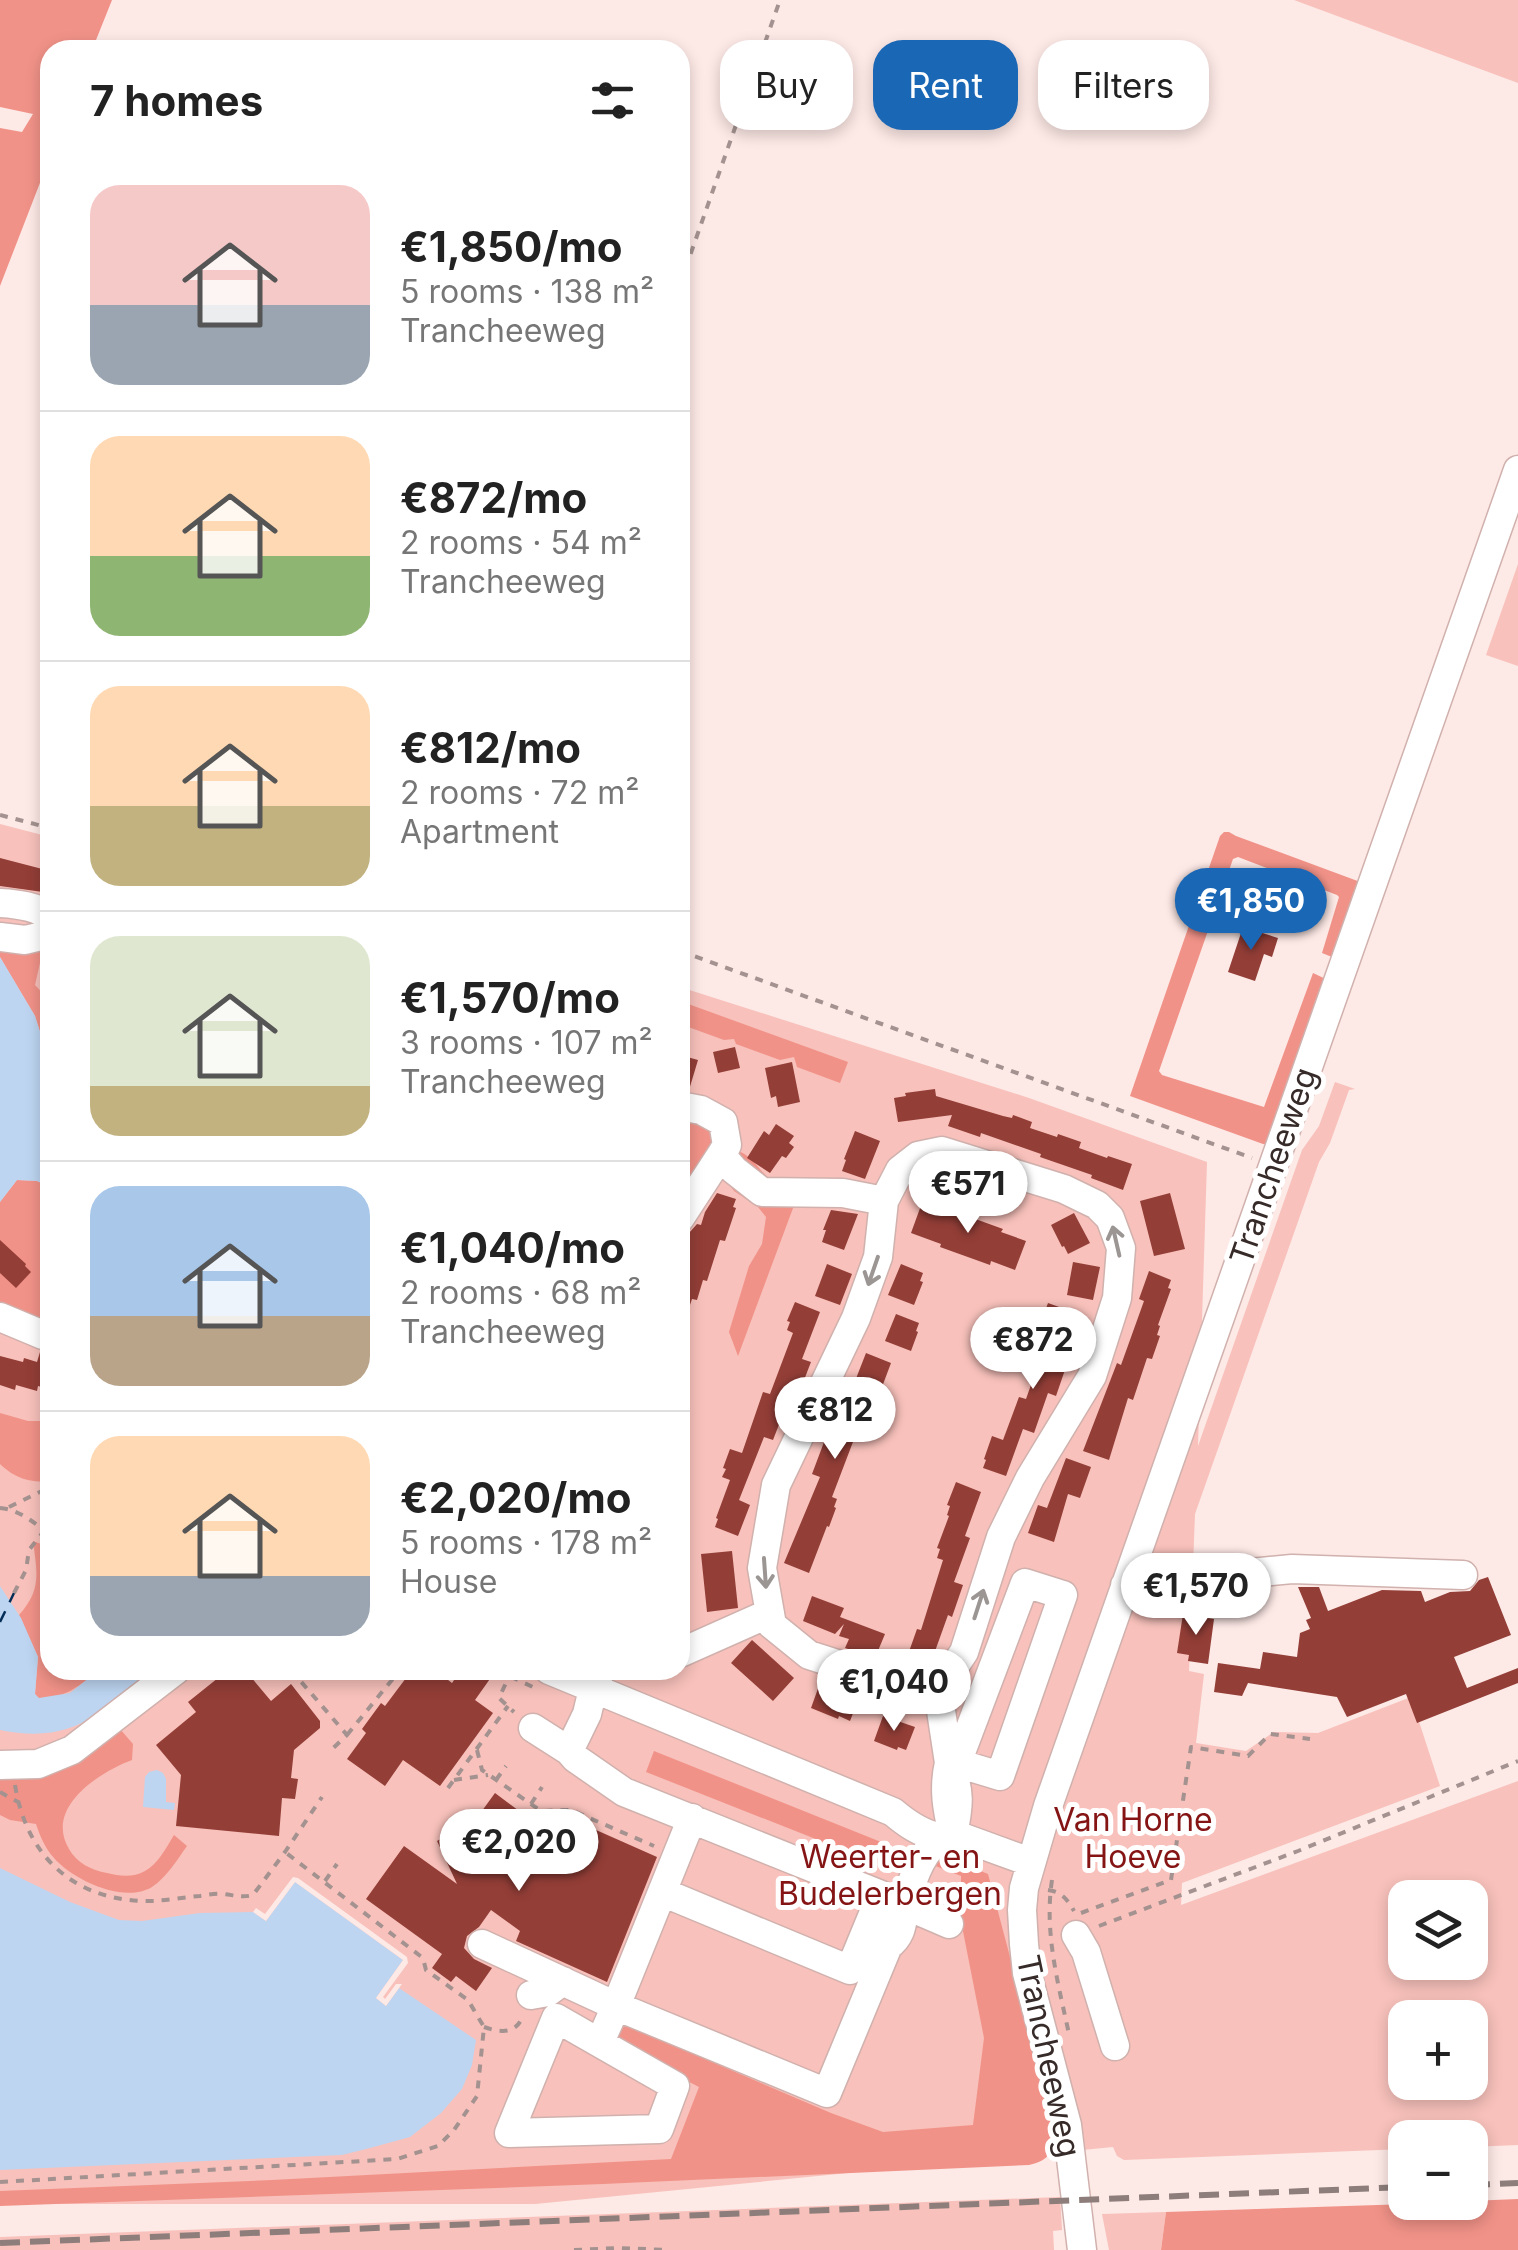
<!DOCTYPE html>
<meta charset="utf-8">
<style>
:root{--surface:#fff;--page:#f2f2f2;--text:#222;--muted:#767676;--line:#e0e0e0;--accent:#1a67b6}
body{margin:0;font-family:Inter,sans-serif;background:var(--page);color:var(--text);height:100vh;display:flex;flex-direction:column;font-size:38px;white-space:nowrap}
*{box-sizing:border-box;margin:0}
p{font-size:32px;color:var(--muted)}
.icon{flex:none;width:55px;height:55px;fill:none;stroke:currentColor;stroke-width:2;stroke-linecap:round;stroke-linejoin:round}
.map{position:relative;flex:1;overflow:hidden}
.panel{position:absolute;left:40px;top:40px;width:650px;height:1640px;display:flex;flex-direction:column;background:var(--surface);border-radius:30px;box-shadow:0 5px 15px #0003}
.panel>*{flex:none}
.top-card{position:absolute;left:720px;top:40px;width:648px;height:90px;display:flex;gap:20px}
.fabs{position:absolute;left:1388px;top:1880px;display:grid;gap:20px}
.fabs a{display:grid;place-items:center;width:100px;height:100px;border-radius:20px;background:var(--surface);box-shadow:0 5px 15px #0003;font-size:50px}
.price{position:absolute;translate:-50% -85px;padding:0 22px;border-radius:35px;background:#fff;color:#222;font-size:32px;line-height:65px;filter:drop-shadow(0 2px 5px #0008)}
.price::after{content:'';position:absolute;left:50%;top:60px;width:30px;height:22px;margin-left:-15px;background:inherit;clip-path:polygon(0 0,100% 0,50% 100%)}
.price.on{background:var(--accent);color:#fff}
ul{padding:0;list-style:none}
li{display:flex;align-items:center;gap:30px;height:250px;padding:0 50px}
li+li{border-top:2px solid var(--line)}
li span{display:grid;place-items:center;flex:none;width:280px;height:200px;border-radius:30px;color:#555}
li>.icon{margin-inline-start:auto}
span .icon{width:120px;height:120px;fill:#fffc;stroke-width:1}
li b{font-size:42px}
h2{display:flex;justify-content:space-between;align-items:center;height:120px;padding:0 50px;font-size:42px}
.chip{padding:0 35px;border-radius:30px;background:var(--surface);box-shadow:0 5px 15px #0003;font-size:35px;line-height:90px}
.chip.on{background:var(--accent);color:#fff}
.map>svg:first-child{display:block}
.green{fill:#f8c1bb;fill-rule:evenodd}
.forest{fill:#f19288}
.water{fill:#bdd5f1}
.pier{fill:#fde9e6}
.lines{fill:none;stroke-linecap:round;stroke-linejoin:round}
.ferry{stroke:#042e58;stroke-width:2.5;stroke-dasharray:12 10;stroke-linecap:butt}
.building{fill:#933e37}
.minor-casing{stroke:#d0b1ad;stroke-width:31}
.path{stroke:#a39290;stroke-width:4;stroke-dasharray:8 8;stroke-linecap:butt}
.minor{stroke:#fff;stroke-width:28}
.rail{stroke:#8d7e7b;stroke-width:6;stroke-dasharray:20 10;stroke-linecap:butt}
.oneway{stroke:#9b9594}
.labels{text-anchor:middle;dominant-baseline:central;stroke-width:10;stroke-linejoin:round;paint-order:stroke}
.street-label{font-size:32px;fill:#372b29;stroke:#fff}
.park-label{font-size:32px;fill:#851415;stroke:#fff}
</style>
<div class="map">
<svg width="1518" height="2250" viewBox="0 0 1518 2250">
<rect width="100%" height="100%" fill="#fde9e6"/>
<path class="green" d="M 1294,0 L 1518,0 L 1518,83 Z
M 1518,564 L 1518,666 L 1486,655 Z
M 0,824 L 50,837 L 50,1670 L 680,1670 L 680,987 L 1029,1098 L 1207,1162 L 1198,1446 L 1302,1150 L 1319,1126 L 1335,1082 L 1355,1089 L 1349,1090 L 1330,1143 L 1319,1162 L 1195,1514 L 1189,1671 L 1204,1674 L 1196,1743 L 1246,1751 L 1274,1732 L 1318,1733 L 1411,1697 L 1440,1786 L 1182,1883 L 1181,1905 L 1518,1781 L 1518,2145 L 1470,2147 L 1470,2138 L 1405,2138 L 1405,2149 L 1124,2160 L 1117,2156 L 1113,2147 L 535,2204 L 0,2204 ZM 1405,1898 L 1470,1898 L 1470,1962 L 1405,1962 ZM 1405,2018 L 1470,2018 L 1470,2082 L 1405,2082 Z
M 1060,2197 L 1062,2230 L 1053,2231 L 1054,2250 L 0,2250 L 0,2237 Z
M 1166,2212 L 1161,2250 L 1109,2250 L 1102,2214 Z"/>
<path class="forest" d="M 0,0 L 112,0 L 92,50 L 50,50 L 50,157 L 0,286 L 0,128 L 22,132 L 33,114 L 0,107 Z
M 1224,832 L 1229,832 L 1236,836 L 1363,883 L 1337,959 L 1322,953 L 1339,897 L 1337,895 L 1238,857 L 1233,859 L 1159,1071 L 1162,1075 L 1264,1107 L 1313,973 L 1330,981 L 1271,1145 L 1263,1144 L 1130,1096 L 1220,836 Z
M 50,940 L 50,956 L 42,954 L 35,985 L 50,1001 L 50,1048 L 43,1041 L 35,1016 L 0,957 L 0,948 Z
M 680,1001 L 848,1062 L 840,1083 L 797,1067 L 794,1057 L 780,1060 L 736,1044 L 734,1039 L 724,1040 L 680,1024 Z
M 680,1113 L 711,1122 L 716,1143 L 680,1204 Z
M 733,1149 C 756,1156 757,1171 774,1182 C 782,1187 791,1189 799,1192 L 738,1356 L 729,1332 L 749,1266 L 762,1244 L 766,1217 L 758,1207 L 734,1191 L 721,1173 Z
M 17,1180 L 37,1181 L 50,1187 L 50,1299 L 46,1322 L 0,1308 L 0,1202 Z
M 0,1413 L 28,1421 L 50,1421 L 50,1482 C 29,1482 16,1479 0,1464 Z
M 33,1541 L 44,1545 L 50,1552 L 50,1670 L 99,1670 C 80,1686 65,1698 39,1699 L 35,1694 L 38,1657 L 19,1615 C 42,1589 37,1573 33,1541 Z
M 120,1729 L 133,1744 L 132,1760 C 100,1772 44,1807 69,1849 C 77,1863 91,1870 107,1873 C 119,1876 133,1878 145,1871 C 158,1864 166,1848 174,1835 L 187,1846 C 177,1860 167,1877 152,1887 C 124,1904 73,1880 54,1858 C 45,1848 40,1836 36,1824 L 10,1820 L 0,1815 L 0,1775 C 42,1765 91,1763 120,1729 Z
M 654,1751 L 906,1852 L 899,1872 L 646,1772 Z
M 937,1853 L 988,1874 L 1053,2119 C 1053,2144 1057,2159 1029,2165 L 603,2184 L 0,2206 L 0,2191 L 272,2180 L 671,2159 L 699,2087 L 610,2041 L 619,2022 L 831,2113 L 883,2132 L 973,2125 L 984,2038 L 961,1921 L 961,1876 L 933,1865 Z
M 1518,2199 L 1518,2250 L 1161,2250 L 1166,2212 L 1470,2202 L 1470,2201 Z"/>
<path class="water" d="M 0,957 L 35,1016 L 43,1041 L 50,1048 L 50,1187 L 37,1181 L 17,1180 L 0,1202 Z
M 0,1586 L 21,1618 L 38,1657 L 35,1694 L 39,1698 L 70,1693 L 99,1670 L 154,1670 C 101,1712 74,1745 0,1730 Z
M 157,1770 L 163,1773 L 166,1779 L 166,1802 L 175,1803 L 174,1810 L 143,1807 L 145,1777 L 149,1772 Z
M 0,1868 L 70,1902 L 119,1920 L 142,1921 L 200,1913 L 253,1912 L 266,1921 L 295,1882 L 403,1960 L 376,1998 L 386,2006 L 399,1988 L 476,2040 L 472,2065 L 462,2089 L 441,2113 L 410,2137 L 370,2148 L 342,2155 L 0,2170 Z"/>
<path class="pier" d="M 293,1877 L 298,1878 L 407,1957 L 408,1963 L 383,1997 L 385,1999 L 396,1984 L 402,1984 L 386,2006 L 376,1998 L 403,1960 L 295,1882 L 266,1921 L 253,1912 L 256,1908 L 265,1914 Z"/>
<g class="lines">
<path class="ferry" d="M 0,1622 L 14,1593"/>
</g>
<path class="building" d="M 0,858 L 50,871 L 50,893 L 0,886 Z
M 1243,927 L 1278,938 L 1272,957 L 1264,954 L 1255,981 L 1228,972 Z
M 735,1047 L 740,1068 L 718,1073 L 713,1052 Z
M 680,1055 L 698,1060 L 689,1090 L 680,1089 Z
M 792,1062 L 800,1102 L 778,1107 L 776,1096 L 771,1098 L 765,1068 Z
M 935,1089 L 936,1096 L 1003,1116 L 1012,1118 L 1013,1115 L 1032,1122 L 1030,1128 L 1057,1137 L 1058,1134 L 1081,1142 L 1079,1148 L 1107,1158 L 1108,1156 L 1132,1164 L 1123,1190 L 1091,1178 L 1092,1175 L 1040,1157 L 1041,1154 L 981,1133 L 980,1137 L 948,1126 L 952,1115 L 898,1122 L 894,1098 L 906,1096 L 905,1093 Z
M 776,1124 L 794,1136 L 789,1143 L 794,1147 L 786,1158 L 782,1156 L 770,1173 L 747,1158 L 764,1131 L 769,1135 Z
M 855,1131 L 880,1141 L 865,1179 L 842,1171 L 846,1160 L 844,1159 Z
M 717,1193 L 736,1199 L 733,1207 L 736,1208 L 725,1241 L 720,1240 L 707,1281 L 703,1280 L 697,1300 L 692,1299 L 683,1326 L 680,1326 L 680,1235 L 689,1233 L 697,1224 L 701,1225 L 705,1212 Z
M 1170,1193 L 1185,1249 L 1154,1256 L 1140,1201 Z
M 923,1200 L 1003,1229 L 1001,1232 L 1026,1241 L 1015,1270 L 991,1261 L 990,1265 L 940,1247 L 941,1244 L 911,1233 Z
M 831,1210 L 858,1214 L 844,1250 L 822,1242 L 826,1230 L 823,1230 Z
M 1074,1213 L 1090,1243 L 1068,1254 L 1064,1246 L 1062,1247 L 1051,1225 Z
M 0,1240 L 26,1264 L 25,1266 L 31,1272 L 16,1288 L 0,1273 Z
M 1073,1262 L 1100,1267 L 1093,1300 L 1067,1295 Z
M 827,1264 L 852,1274 L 840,1305 L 815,1296 Z
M 901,1264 L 923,1273 L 920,1281 L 923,1282 L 914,1305 L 888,1295 Z
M 1149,1271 L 1171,1280 L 1168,1288 L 1171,1289 L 1158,1325 L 1160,1326 L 1157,1335 L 1160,1336 L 1152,1359 L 1147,1358 L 1133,1400 L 1128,1398 L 1109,1460 L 1083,1451 L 1117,1363 L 1121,1365 L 1144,1301 L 1139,1299 Z
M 795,1302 L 820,1312 L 802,1359 L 811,1362 L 799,1393 L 792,1391 L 773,1440 L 764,1437 L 739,1500 L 750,1505 L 738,1536 L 715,1527 L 718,1519 L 716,1518 L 730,1480 L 722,1477 L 726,1469 L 723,1468 L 730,1449 L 742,1453 L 763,1392 L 770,1394 L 793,1333 L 787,1330 L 790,1322 L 787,1321 Z
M 1048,1303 L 1073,1312 L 1056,1360 L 1067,1364 L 1056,1396 L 1048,1393 L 1034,1433 L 1023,1429 L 1006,1476 L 983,1468 L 986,1460 L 984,1459 L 992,1436 L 1003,1440 L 1019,1397 L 1026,1399 L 1049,1334 L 1041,1331 L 1044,1323 L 1041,1322 Z
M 896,1314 L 919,1323 L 916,1331 L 918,1332 L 911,1351 L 885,1341 Z
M 40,1352 L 50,1353 L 50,1389 L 38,1386 L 37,1391 L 16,1385 L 15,1390 L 0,1385 L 0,1356 L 23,1362 L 24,1358 L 37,1362 Z
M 866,1353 L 891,1363 L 879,1395 L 872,1392 L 832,1497 L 837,1499 L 834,1507 L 836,1508 L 829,1527 L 827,1526 L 809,1573 L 784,1563 L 820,1477 L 812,1474 L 841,1397 L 848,1399 Z
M 1066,1458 L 1091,1467 L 1080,1498 L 1068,1494 L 1054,1542 L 1028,1533 L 1038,1505 L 1047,1508 Z
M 956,1482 L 981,1492 L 965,1536 L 970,1538 L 954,1582 L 963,1585 L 952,1617 L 948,1615 L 929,1668 L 906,1660 L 917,1629 L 921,1630 L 943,1560 L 937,1558 L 940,1549 L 937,1548 L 949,1516 L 947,1515 L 950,1506 L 947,1505 Z
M 732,1551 L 738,1608 L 707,1612 L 701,1554 Z
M 1488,1577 L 1511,1635 L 1454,1657 L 1467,1688 L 1518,1668 L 1518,1683 L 1417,1723 L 1406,1694 L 1347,1717 L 1337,1697 L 1248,1683 L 1242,1696 L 1214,1692 L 1218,1663 L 1260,1669 L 1263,1652 L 1297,1657 L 1300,1633 L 1310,1629 L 1306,1620 L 1311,1618 L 1298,1587 L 1319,1587 L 1328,1611 L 1382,1590 L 1421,1591 L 1425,1602 L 1450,1592 L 1470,1591 L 1479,1580 Z
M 812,1596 L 844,1608 L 840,1617 L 885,1634 L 875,1658 L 845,1648 L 849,1639 L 839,1636 L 844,1624 L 835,1634 L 803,1621 Z
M 1183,1614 L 1214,1619 L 1208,1664 L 1188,1661 L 1189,1655 L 1177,1653 Z
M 752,1640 L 794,1678 L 773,1701 L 731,1663 Z
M 228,1670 L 245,1670 L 271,1701 L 291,1684 L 320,1721 L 320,1728 L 294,1750 L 291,1778 L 298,1779 L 295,1799 L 282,1798 L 279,1836 L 176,1826 L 181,1775 L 156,1745 L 196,1712 L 188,1702 Z
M 412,1670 L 435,1670 L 452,1683 L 461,1670 L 483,1670 L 492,1676 L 475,1700 L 493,1713 L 440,1786 L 403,1760 L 385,1786 L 347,1759 L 366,1733 L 362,1729 L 381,1703 L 385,1706 Z
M 820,1683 L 859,1698 L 850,1721 L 839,1716 L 838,1719 L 811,1708 Z
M 883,1716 L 915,1727 L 906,1750 L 898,1747 L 897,1750 L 874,1741 Z
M 495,1793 L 530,1819 L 503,1856 L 545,1874 L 569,1818 L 657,1857 L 607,1982 L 516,1941 L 520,1931 L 491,1910 L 479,1927 L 467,1936 L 464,1948 L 474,1959 L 492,1968 L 476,1991 L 456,1976 L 451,1982 L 432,1968 L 442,1954 L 366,1899 L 404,1846 L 457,1884 L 437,1841 L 455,1831 L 471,1810 L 479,1815 Z"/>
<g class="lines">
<g class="minor-casing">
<path id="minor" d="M 0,903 C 17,904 37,906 50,917
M 0,937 L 25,940 L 50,934
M 680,1106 L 701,1110 L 723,1122 L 727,1145 L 721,1155 L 734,1170 L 762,1192 L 843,1193 L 884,1201
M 680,1218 L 721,1155
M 0,1317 L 43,1335 L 50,1336
M 1125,1585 L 1292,1569 L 1463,1575
M 680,1653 L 770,1613
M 549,1670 L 893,1812 C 906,1823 921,1834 939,1837 C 948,1838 954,1835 964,1838 L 1030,1862
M 938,1691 L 909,1687 L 809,1655 L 772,1625 L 762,1568 L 776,1485 L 856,1318 L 878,1257 L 884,1201 L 900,1170 L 918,1156 L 942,1151 L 1064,1189 L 1097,1205 L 1110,1218 L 1121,1248 L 1117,1298 L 1092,1376 L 1030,1478 L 1001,1537 L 964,1652 L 938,1691 L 949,1763 L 957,1763 L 1000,1776 L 1063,1595 L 1025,1583 L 957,1763
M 533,1728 L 569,1751 L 575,1758 L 624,1792 L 881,1895 L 850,1970 L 662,1892
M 569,1751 L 587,1714 L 593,1689 L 601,1670
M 949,1763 C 961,1791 959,1806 953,1835 C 947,1809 943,1789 949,1763 Z
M 0,1765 L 38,1764 L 72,1750 L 176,1670
M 692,1818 L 616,2006 L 827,2093 L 888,1946
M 891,1899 L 949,1924
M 905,1905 C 894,1918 886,1929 888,1946 C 905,1933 901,1920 906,1902 C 912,1880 922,1849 942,1838
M 1076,1935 L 1086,1952 L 1115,2046
M 482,1944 L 616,2006 L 600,2042
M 531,1995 L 548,1992 L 563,1981
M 556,2018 L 675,2086 L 659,2129 L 509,2133 Z
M 1082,2250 L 1067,2125 L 1027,1973 L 1024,1944 L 1022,1910 L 1024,1888 L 1048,1806 L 1518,470"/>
</g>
<path class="path" d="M 680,284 L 780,0
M 0,815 L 50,828
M 680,951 L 1252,1158
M 9,1507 L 50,1487
M 0,1508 C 18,1509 38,1524 50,1537
M 14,1593 L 26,1570 L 29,1550 L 44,1531
M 291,1670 L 347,1735 L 328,1753
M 332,1670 C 347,1678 365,1677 380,1670
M 496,1670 L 533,1687
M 512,1670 L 499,1698 L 514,1712
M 626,1676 L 640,1670
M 347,1735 L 400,1670
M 477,1750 L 482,1770 L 541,1811 L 571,1810 L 654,1846
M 454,1780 L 488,1775
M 496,1780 L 506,1766
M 15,1785 C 27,1860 78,1903 154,1901 C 169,1900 185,1897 200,1896 C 207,1895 216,1893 223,1894 C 234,1895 242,1898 253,1895 L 285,1852 L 322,1797
M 448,1788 L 508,1706
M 0,1792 L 18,1802
M 531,1804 L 542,1787
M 1052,1880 C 1044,1932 1058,1983 1069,2034
M 325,1881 L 337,1864
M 1048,1890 C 1062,1892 1067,1899 1074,1911
M 1081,1913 L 1171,1880 L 1191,1747 L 1248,1756 L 1270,1734 L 1310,1739
M 1099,1926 L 1298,1851 L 1518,1761
M 484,2027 C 498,2032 515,2035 522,2018
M 0,2182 L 397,2159 L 438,2146 L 454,2130 L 477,2096 L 484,2027 L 468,2000 L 426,1970 L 423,1958 L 285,1852
M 574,2250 L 617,2248 L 669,2250"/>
<use href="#minor" class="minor"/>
<path class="rail" d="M 1470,2185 L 1518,2183
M 0,2243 L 1405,2187"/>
</g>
<defs><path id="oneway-shaft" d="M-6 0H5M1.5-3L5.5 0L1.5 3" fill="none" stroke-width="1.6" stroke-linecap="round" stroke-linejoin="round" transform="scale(2.5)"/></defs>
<g class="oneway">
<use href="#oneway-shaft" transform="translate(1116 1241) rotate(-103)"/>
<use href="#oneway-shaft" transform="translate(873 1271) rotate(109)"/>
<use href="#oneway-shaft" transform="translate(765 1573) rotate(86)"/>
<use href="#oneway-shaft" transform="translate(979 1604) rotate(-72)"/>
</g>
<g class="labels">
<g class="street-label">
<text transform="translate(1273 1166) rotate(-71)">Trancheeweg</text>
<text transform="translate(1049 2056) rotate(78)">Trancheeweg</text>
</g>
<g class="park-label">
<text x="1133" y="1819">Van Horne<tspan x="1133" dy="37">Hoeve</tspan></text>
<text x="890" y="1856">Weerter- en<tspan x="890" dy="37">Budelerbergen</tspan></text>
</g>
</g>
</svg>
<div class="fabs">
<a><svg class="icon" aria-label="layers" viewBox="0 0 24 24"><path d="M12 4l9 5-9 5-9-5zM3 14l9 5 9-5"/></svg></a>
<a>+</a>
<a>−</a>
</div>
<b class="price on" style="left:1251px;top:953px">€1,850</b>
<b class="price" style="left:968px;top:1236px">€571</b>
<b class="price" style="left:1033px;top:1392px">€872</b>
<b class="price" style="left:835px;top:1462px">€812</b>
<b class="price" style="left:1196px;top:1638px">€1,570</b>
<b class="price" style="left:894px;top:1734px">€1,040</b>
<b class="price" style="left:519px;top:1894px">€2,020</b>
<div class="top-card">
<a class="chip">Buy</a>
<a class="chip on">Rent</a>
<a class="chip">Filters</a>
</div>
<section class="panel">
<h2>7 homes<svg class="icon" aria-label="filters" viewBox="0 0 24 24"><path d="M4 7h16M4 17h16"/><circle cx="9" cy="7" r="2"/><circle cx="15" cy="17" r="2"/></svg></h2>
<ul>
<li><span style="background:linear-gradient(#f6c9c9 60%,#9aa5b1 0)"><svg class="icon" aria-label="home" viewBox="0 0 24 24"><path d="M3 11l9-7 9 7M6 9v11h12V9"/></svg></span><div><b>€1,850/mo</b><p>5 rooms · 138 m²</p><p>Trancheeweg</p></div></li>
<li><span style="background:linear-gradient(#ffd9b3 60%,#8fb573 0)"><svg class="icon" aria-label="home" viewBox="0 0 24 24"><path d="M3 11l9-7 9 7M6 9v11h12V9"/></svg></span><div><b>€872/mo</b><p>2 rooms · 54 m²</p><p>Trancheeweg</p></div></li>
<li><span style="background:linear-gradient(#ffd9b3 60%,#c2b280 0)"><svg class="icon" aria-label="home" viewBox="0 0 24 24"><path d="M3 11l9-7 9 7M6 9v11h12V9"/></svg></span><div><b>€812/mo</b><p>2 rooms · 72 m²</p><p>Apartment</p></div></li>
<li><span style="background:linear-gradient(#dfe7d0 75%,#c2b280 0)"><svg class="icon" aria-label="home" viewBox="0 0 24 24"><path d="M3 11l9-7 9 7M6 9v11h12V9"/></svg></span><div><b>€1,570/mo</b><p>3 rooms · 107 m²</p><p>Trancheeweg</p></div></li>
<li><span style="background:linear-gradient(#a9c7e8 65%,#b9a48a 0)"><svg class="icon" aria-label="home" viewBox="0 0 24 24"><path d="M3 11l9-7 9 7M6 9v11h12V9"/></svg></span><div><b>€1,040/mo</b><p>2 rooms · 68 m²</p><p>Trancheeweg</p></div></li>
<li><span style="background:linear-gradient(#ffd9b3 70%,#9aa5b1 0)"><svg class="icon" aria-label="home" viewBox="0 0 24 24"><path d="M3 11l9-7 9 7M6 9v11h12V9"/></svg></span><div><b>€2,020/mo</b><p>5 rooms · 178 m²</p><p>House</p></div></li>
</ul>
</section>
</div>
